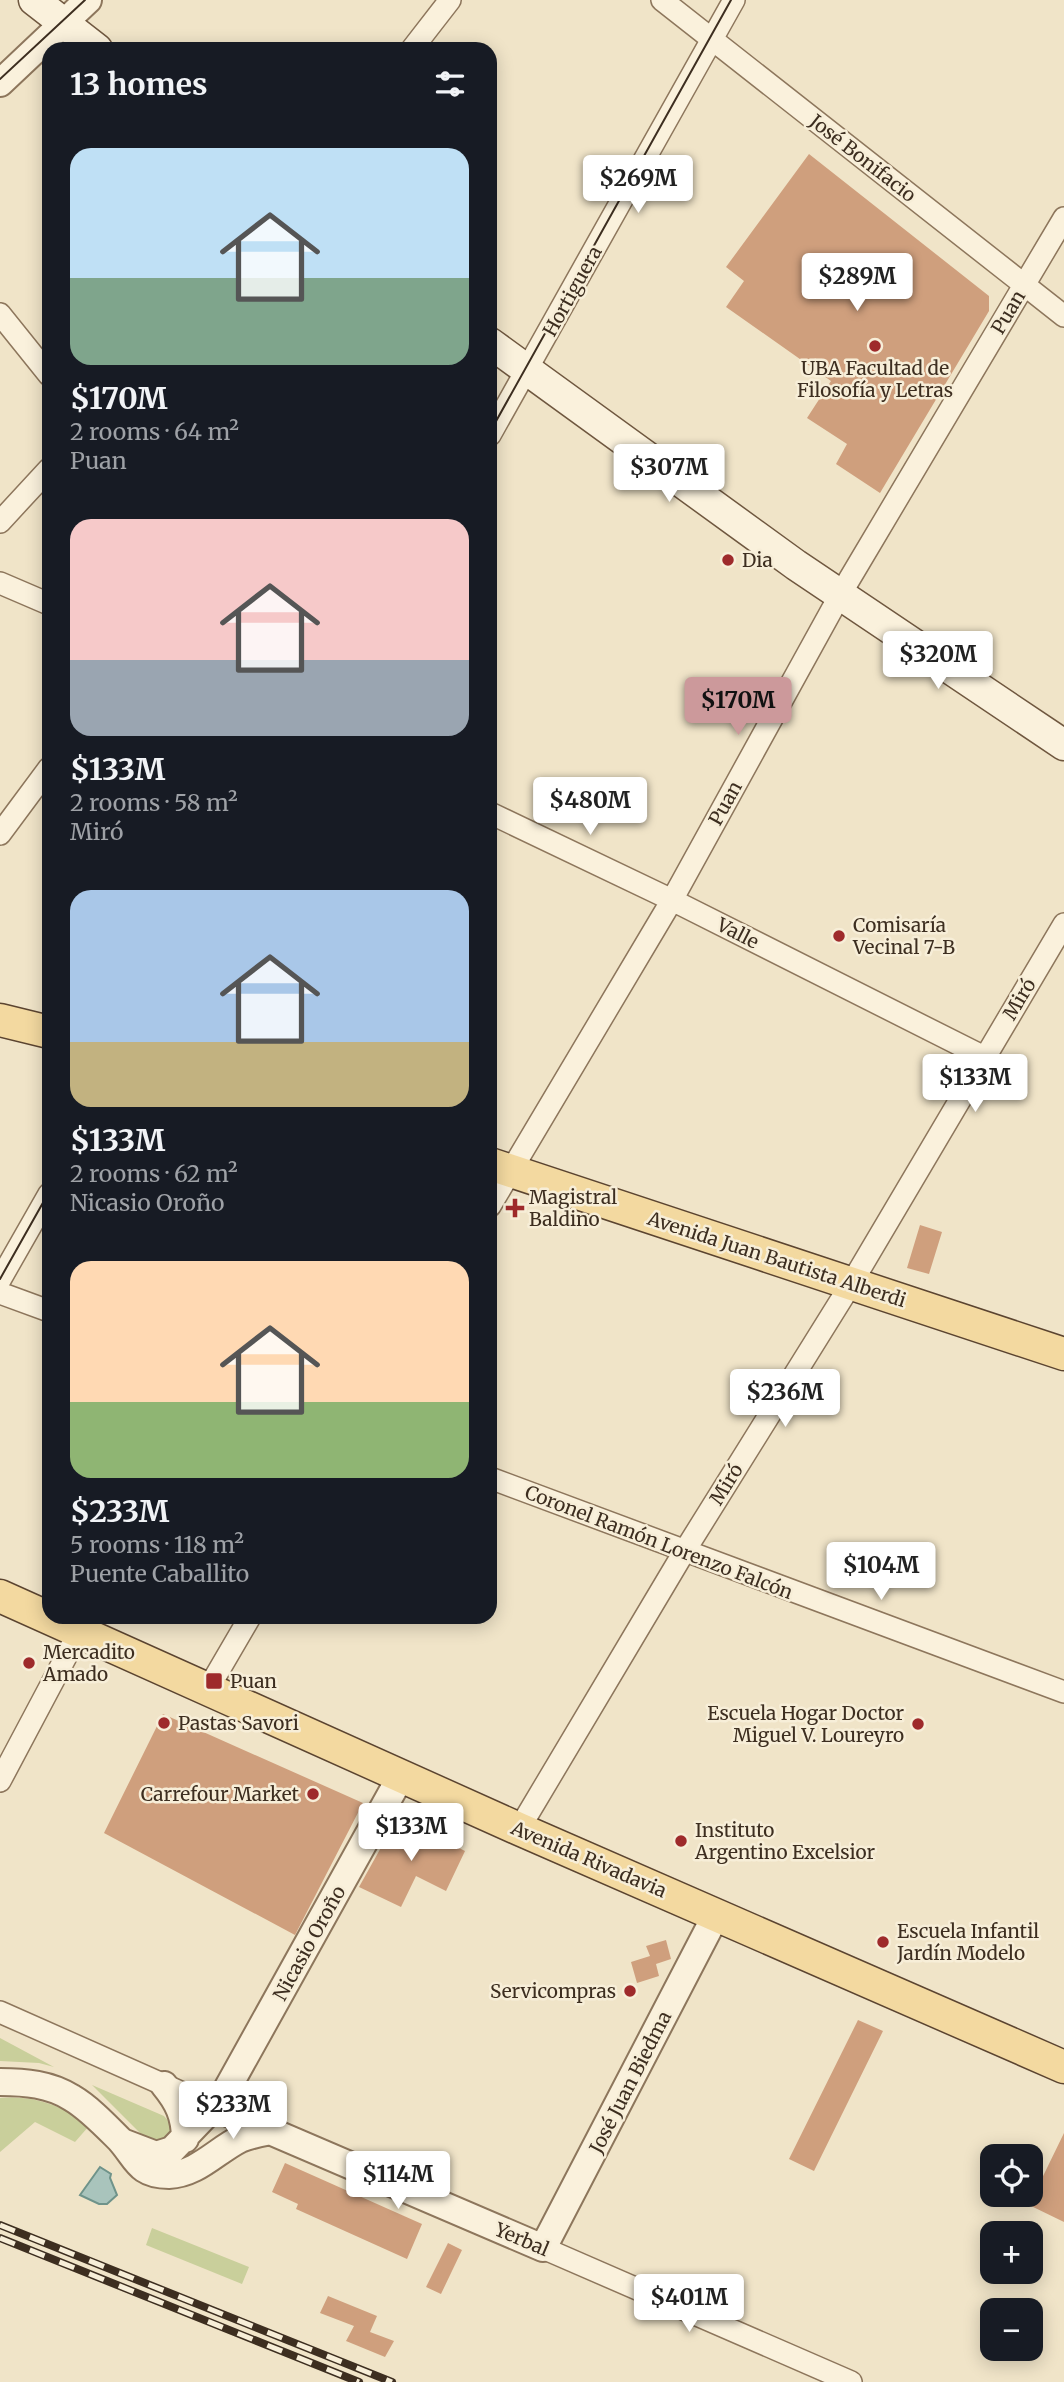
<!DOCTYPE html>
<meta charset="utf-8">
<style>
:root{--surface:#171b24;--page:#242831;--text:#f1f3f6;--muted:#9ea1a6;--accent:#cc999b}
body{margin:0;font-family:Merriweather,serif;background:var(--page);color:var(--text);height:100vh;display:flex;flex-direction:column;font-size:26px;white-space:nowrap}
*{box-sizing:border-box;margin:0}
p{font-size:23px;color:var(--muted)}
.icon{flex:none;width:38px;height:38px;fill:none;stroke:currentColor;stroke-width:2;stroke-linecap:round;stroke-linejoin:round}
.map{position:relative;flex:1;overflow:hidden}
.details{position:absolute;left:42px;top:42px;width:455px;height:1582px;display:flex;flex-direction:column;background:var(--surface);border-radius:21px;box-shadow:0 4px 18px #0003}
.details>*{flex:none}
.fabs{position:absolute;left:980px;top:2144px;display:grid;gap:14px}
.fabs a{display:grid;place-items:center;width:63px;height:63px;border-radius:14px;background:var(--surface);box-shadow:0 4px 18px #0003;font-size:35px}
.price{position:absolute;translate:-50% -60px;padding:0 16px;border-radius:7px;background:#fff;color:#222;font-size:23px;line-height:46px;filter:drop-shadow(0 2px 4px #0008)}
.price::after{content:'';position:absolute;left:50%;top:42px;width:21px;height:16px;margin-left:-10px;background:inherit;clip-path:polygon(0 0,100% 0,50% 100%)}
.price.selected{background:var(--accent);color:#111}
ul{padding:0;list-style:none}
li{display:grid;align-content:center;gap:14px;height:371px;padding:0 28px}
li span{display:grid;place-items:center;height:217px;border-radius:21px;color:#555}
li>.icon{margin-inline-start:auto}
span .icon{width:126px;height:126px;fill:#fffc;stroke-width:1}
li b{font-size:30px}
h2{display:flex;justify-content:space-between;align-items:center;height:84px;padding:0 28px;font-size:30px}
.map>svg:first-child{display:block}
.green{fill:#c9cf9b}
.water{fill:#a9c4bc;stroke:#6f938a;stroke-width:2}
.building{fill:#cf9f7d}
.lines{fill:none;stroke-linecap:round;stroke-linejoin:round}
.minor-casing{stroke:#8d765c;stroke-width:24}
.tertiary-casing{stroke:#8d765c;stroke-width:30}
.secondary-casing{stroke:#6f573f;stroke-width:33}
.primary-casing{stroke:#5b4430;stroke-width:35}
.minor{stroke:#faf1dc;stroke-width:21}
.tertiary{stroke:#faf1dc;stroke-width:26}
.secondary{stroke:#faf1dc;stroke-width:30}
.primary{stroke:#f3d9a0;stroke-width:32}
.tram{stroke:#3d2e20;stroke-width:2}
.rail-casing{stroke:#3d2e20;stroke-width:8}
.rail{stroke:#f7eed8;stroke-width:5;stroke-dasharray:16;stroke-linecap:butt}
.poi-dot{fill:#9e2a2b;stroke:#f7eed8;stroke-width:2.5}
.labels{text-anchor:middle;dominant-baseline:central;stroke-width:5;stroke-linejoin:round;paint-order:stroke}
.street-label{font-size:19px;fill:#3d2e20;stroke:#f7eed8}
.poi-label{font-size:19px;fill:#3d2e20;stroke:#f7eed8;text-anchor:start}
</style>
<div class="map">
<svg width="1064" height="2382" viewBox="0 0 1064 2382">
<rect width="100%" height="100%" fill="#f0e4c8"/>
<path class="green" d="M 0,2038 L 54,2067 L 39,2063 L 0,2061 Z
M 92,2085 L 164,2116 L 172,2125 L 170,2137 L 165,2142 L 149,2142 Z
M 0,2098 C 33,2095 63,2105 89,2126 L 75,2142 L 35,2122 L 0,2152 Z
M 152,2228 L 249,2267 L 242,2284 L 146,2245 Z"/>
<path class="water" d="M 100,2167 L 111,2174 L 110,2178 L 117,2195 L 107,2204 L 99,2204 L 80,2195 Z"/>
<path class="building" d="M 809,154 L 989,296 L 989,311 L 880,493 L 836,464 L 847,444 L 807,418 L 831,381 L 726,307 L 744,281 L 726,267 Z
M 920,1225 L 942,1232 L 929,1274 L 907,1268 Z
M 163,1714 L 363,1803 L 295,1935 L 104,1833 Z
M 398,1817 L 465,1851 L 446,1891 L 416,1876 L 401,1907 L 359,1887 Z
M 666,1940 L 671,1959 L 656,1964 L 659,1976 L 637,1983 L 631,1962 L 650,1956 L 646,1946 Z
M 858,2020 L 883,2031 L 814,2171 L 789,2159 Z
M 1064,2133 L 1064,2222 L 1029,2205 Z
M 285,2163 L 422,2224 L 407,2259 L 296,2209 L 298,2204 L 272,2192 Z
M 448,2243 L 462,2250 L 441,2294 L 426,2287 Z
M 328,2296 L 377,2316 L 370,2332 L 394,2341 L 385,2357 L 346,2341 L 354,2326 L 320,2313 Z"/>
<g class="lines">
<g class="minor-casing">
<path id="minor" d="M 662,0 L 1064,316
M 412,49 L 450,0
M 0,314 L 49,375
M 490,435 L 734,0
M 0,522 L 49,469
M 0,583 L 49,604
M 490,813 L 672,900 L 984,1057
M 0,834 L 49,768
M 490,1206 L 672,900 L 840,595 L 1064,218
M 0,1280 L 49,1194
M 0,1293 L 49,1311
M 490,1478 L 1064,1692
M 208,1689 L 250,1617
M 0,1781 L 87,1617
M 519,1829 L 684,1552 L 851,1284 L 1064,924
M 0,2012 L 214,2107
M 543,2248 L 851,2382"/>
</g>
<g class="tertiary-casing">
<path id="tertiary" d="M 0,83 L 88,0
M 0,2082 C 25,2082 50,2084 72,2098 C 89,2108 106,2126 120,2140 C 137,2159 138,2175 169,2175 C 197,2174 216,2151 240,2139 C 250,2135 260,2133 271,2131
M 164,2085 C 178,2102 185,2116 185,2139
M 214,2107 L 543,2248 L 716,1915
M 122,2142 L 156,2155 L 172,2150 L 222,2098 L 401,1776"/>
</g>
<g class="secondary-casing">
<path id="secondary" d="M 34,0 L 97,49
M 490,343 L 796,565 L 1064,745"/>
</g>
<g class="primary-casing">
<path id="primary" d="M 0,1020 L 49,1032
M 490,1164 L 1064,1354
M 0,1596 L 519,1829 L 1064,2067"/>
</g>
<use href="#minor" class="minor"/>
<use href="#tertiary" class="tertiary"/>
<use href="#secondary" class="secondary"/>
<use href="#primary" class="primary"/>
<path class="tram" d="M 0,79 L 85,0
M 490,432 L 731,0
M 0,1279 L 49,1192"/>
<g class="rail-casing">
<path id="rail" d="M 0,2225 L 392,2382
M 0,2238 L 359,2382"/>
</g>
<use href="#rail" class="rail"/>
</g>
<g class="poi-dot">
<circle cx="875" cy="346" r="7"/>
<circle cx="728" cy="560" r="7"/>
<circle cx="839" cy="936" r="7"/>
<path d="M511.5 1197.5h7v7h7v7h-7v7h-7v-7h-7v-7h7z"/>
<circle cx="29" cy="1663" r="7"/>
<rect x="205" y="1672" width="18" height="18" rx="3.5"/>
<circle cx="164" cy="1723" r="7"/>
<circle cx="918" cy="1724" r="7"/>
<circle cx="313" cy="1794" r="7"/>
<circle cx="681" cy="1841" r="7"/>
<circle cx="883" cy="1942" r="7"/>
<circle cx="630" cy="1991" r="7"/>
</g>
<g class="labels">
<g class="street-label">
<text transform="translate(863 158) rotate(38)">José Bonifacio</text>
<text transform="translate(572 291) rotate(-61)">Hortiguera</text>
<text transform="translate(1008 312) rotate(-59)">Puan</text>
<text transform="translate(725 803) rotate(-61)">Puan</text>
<text transform="translate(738 933) rotate(27)">Valle</text>
<text transform="translate(1019 999) rotate(-59)">Miró</text>
<text transform="translate(777 1259) rotate(18)">Avenida Juan Bautista Alberdi</text>
<text transform="translate(726 1484) rotate(-58)">Miró</text>
<text transform="translate(659 1542) rotate(21)">Coronel Ramón Lorenzo Falcón</text>
<text transform="translate(589 1859) rotate(23)">Avenida Rivadavia</text>
<text transform="translate(309 1943) rotate(-61)">Nicasio Oroño</text>
<text transform="translate(630 2082) rotate(-63)">José Juan Biedma</text>
<text transform="translate(522 2239) rotate(23)">Yerbal</text>
</g>
<g class="poi-label">
<text x="875" y="368" text-anchor="middle">UBA Facultad de<tspan x="875" dy="22">Filosofía y Letras</tspan></text>
<text x="742" y="560">Dia</text>
<text x="853" y="925">Comisaría<tspan x="853" dy="22">Vecinal 7-B</tspan></text>
<text x="529" y="1197">Magistral<tspan x="529" dy="22">Baldino</tspan></text>
<text x="43" y="1652">Mercadito<tspan x="43" dy="22">Amado</tspan></text>
<text x="230" y="1681">Puan</text>
<text x="904" y="1713" text-anchor="end">Escuela Hogar Doctor<tspan x="904" dy="22">Miguel V. Loureyro</tspan></text>
<text x="178" y="1723">Pastas Savori</text>
<text x="299" y="1794" text-anchor="end">Carrefour Market</text>
<text x="695" y="1830">Instituto<tspan x="695" dy="22">Argentino Excelsior</tspan></text>
<text x="897" y="1931">Escuela Infantil<tspan x="897" dy="22">Jardín Modelo</tspan></text>
<text x="616" y="1991" text-anchor="end">Servicompras</text>
</g>
</g>
</svg>
<div class="fabs">
<a><svg class="icon" aria-label="locate" viewBox="0 0 24 24"><circle cx="12" cy="12" r="6"/><path d="M12 2v4M12 18v4M2 12h4M18 12h4"/></svg></a>
<a>+</a>
<a>−</a>
</div>
<b class="price" style="left:638px;top:215px">$269M</b>
<b class="price" style="left:857px;top:313px">$289M</b>
<b class="price" style="left:669px;top:504px">$307M</b>
<b class="price" style="left:938px;top:691px">$320M</b>
<b class="price selected" style="left:738px;top:737px">$170M</b>
<b class="price" style="left:590px;top:837px">$480M</b>
<b class="price" style="left:975px;top:1114px">$133M</b>
<b class="price" style="left:785px;top:1429px">$236M</b>
<b class="price" style="left:881px;top:1602px">$104M</b>
<b class="price" style="left:411px;top:1863px">$133M</b>
<b class="price" style="left:233px;top:2141px">$233M</b>
<b class="price" style="left:398px;top:2211px">$114M</b>
<b class="price" style="left:689px;top:2334px">$401M</b>
<section class="details">
<h2>13 homes<svg class="icon" aria-label="filters" viewBox="0 0 24 24"><path d="M4 7h16M4 17h16"/><circle cx="9" cy="7" r="2"/><circle cx="15" cy="17" r="2"/></svg></h2>
<ul>
<li><span style="background:linear-gradient(#bfe0f5 60%,#7fa58c 0)"><svg class="icon" aria-label="home" viewBox="0 0 24 24"><path d="M3 11l9-7 9 7M6 9v11h12V9"/></svg></span><div><b>$170M</b><p>2 rooms · 64 m²</p><p>Puan</p></div></li>
<li><span style="background:linear-gradient(#f6c9c9 65%,#9aa5b1 0)"><svg class="icon" aria-label="home" viewBox="0 0 24 24"><path d="M3 11l9-7 9 7M6 9v11h12V9"/></svg></span><div><b>$133M</b><p>2 rooms · 58 m²</p><p>Miró</p></div></li>
<li><span style="background:linear-gradient(#a9c7e8 70%,#c2b280 0)"><svg class="icon" aria-label="home" viewBox="0 0 24 24"><path d="M3 11l9-7 9 7M6 9v11h12V9"/></svg></span><div><b>$133M</b><p>2 rooms · 62 m²</p><p>Nicasio Oroño</p></div></li>
<li><span style="background:linear-gradient(#ffd9b3 65%,#8fb573 0)"><svg class="icon" aria-label="home" viewBox="0 0 24 24"><path d="M3 11l9-7 9 7M6 9v11h12V9"/></svg></span><div><b>$233M</b><p>5 rooms · 118 m²</p><p>Puente Caballito</p></div></li>
</ul>
</section>
</div>
